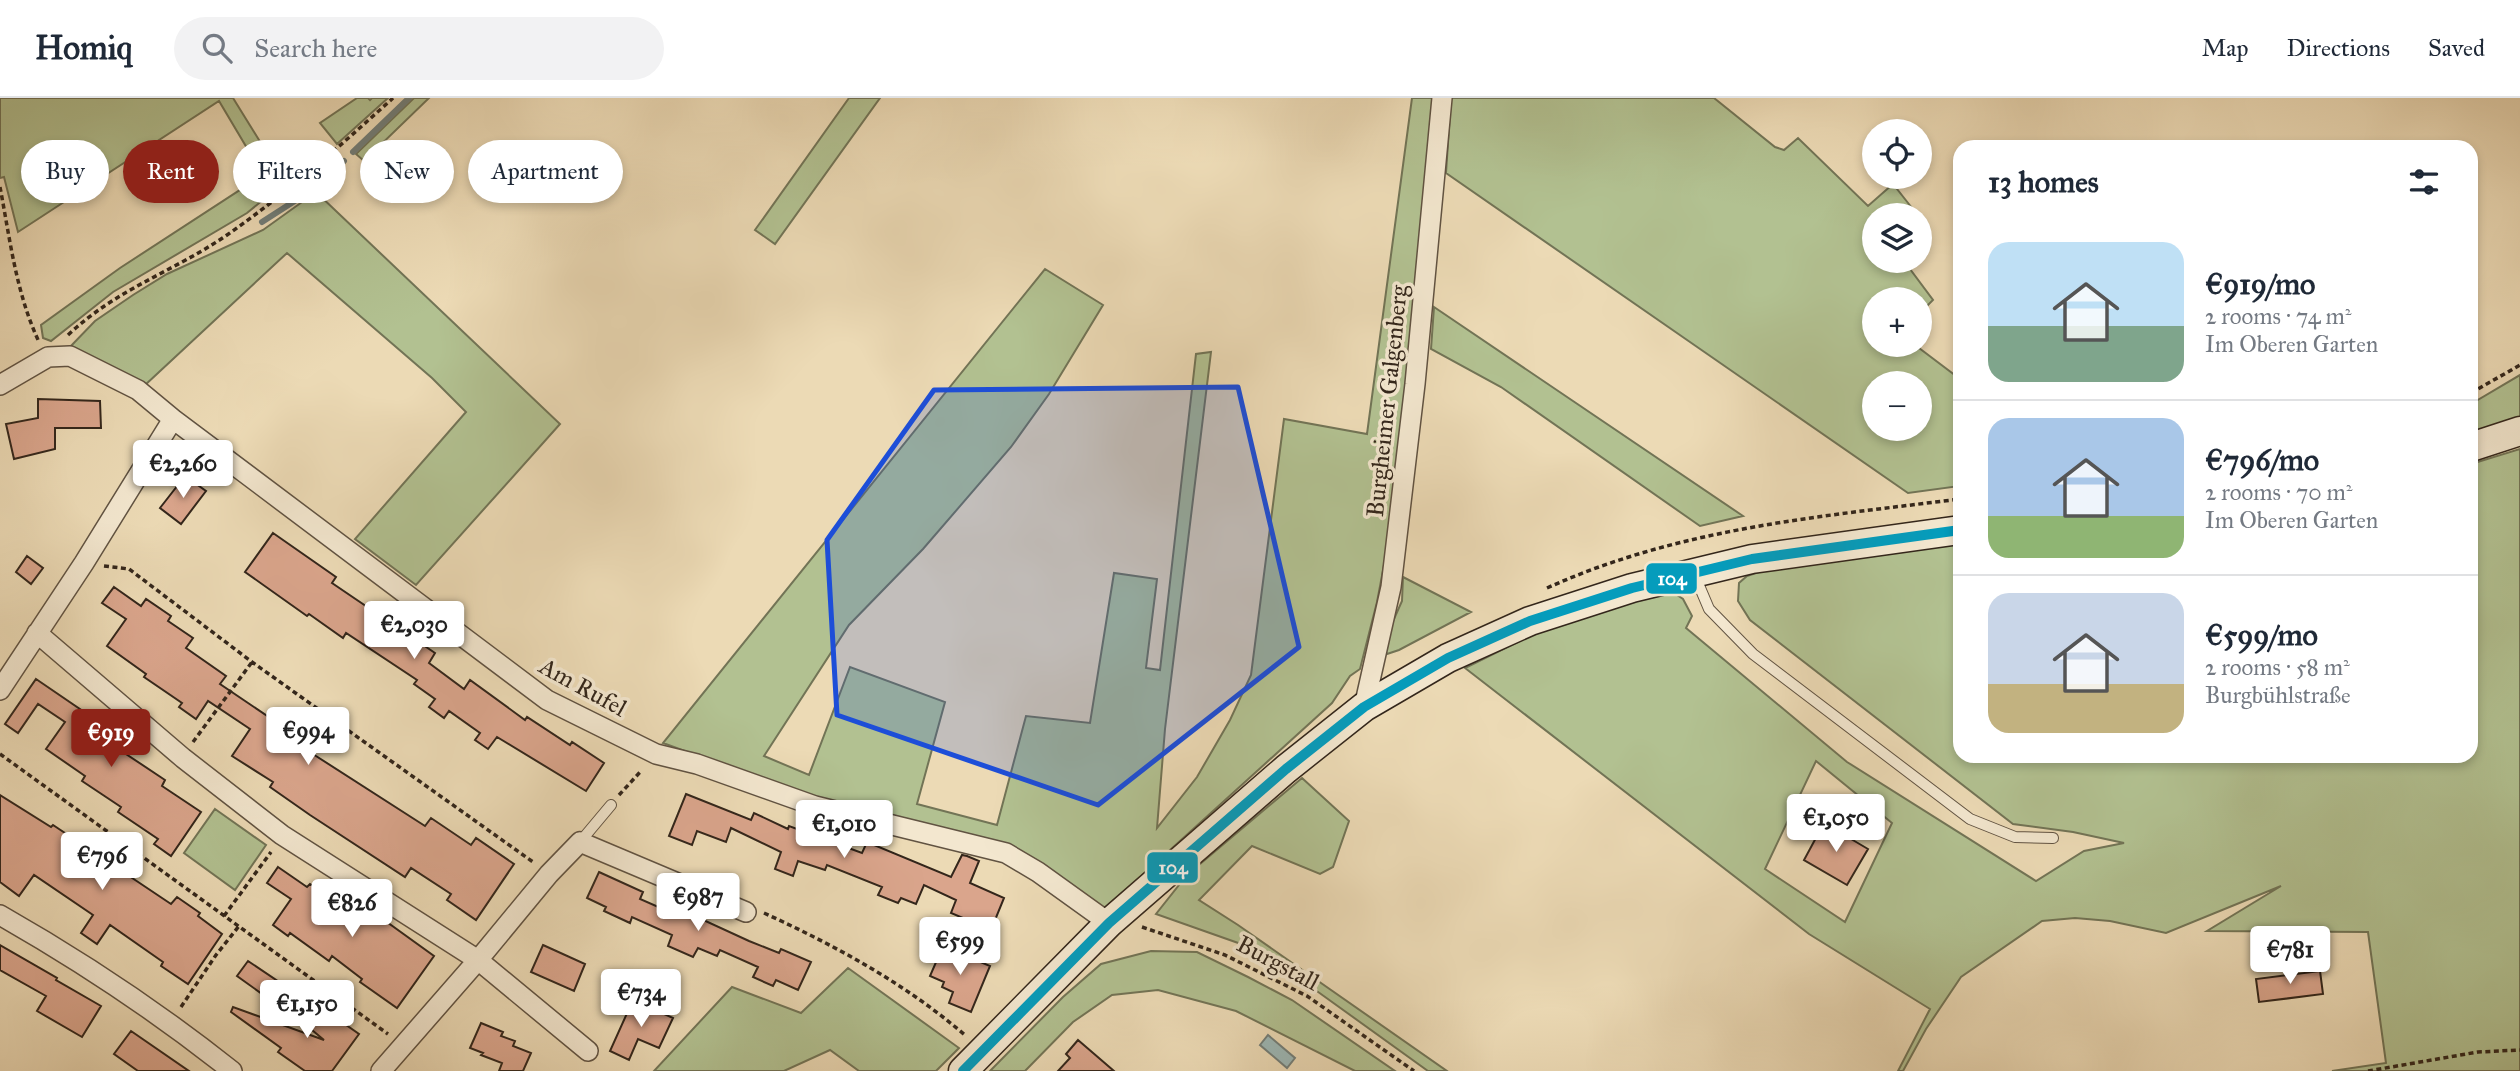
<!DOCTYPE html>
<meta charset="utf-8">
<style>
:root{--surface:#fff;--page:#f2f2f3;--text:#1f2937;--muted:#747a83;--line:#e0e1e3;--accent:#8f2418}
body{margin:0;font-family:"IM FELL Great Primer",serif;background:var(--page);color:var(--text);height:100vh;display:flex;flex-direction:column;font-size:26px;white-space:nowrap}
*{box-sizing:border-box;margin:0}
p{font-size:23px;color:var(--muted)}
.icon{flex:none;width:38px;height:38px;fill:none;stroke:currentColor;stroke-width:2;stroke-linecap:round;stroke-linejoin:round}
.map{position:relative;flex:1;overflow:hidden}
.details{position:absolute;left:1953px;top:42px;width:525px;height:623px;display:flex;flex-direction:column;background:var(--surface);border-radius:21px;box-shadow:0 4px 10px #0003}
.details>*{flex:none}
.top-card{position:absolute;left:21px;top:42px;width:665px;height:63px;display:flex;gap:14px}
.controls{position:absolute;left:1862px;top:21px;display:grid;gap:14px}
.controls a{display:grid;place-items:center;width:70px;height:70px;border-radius:50%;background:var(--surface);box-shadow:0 4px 10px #0003;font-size:35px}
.price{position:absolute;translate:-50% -60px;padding:0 16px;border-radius:7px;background:#fff;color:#222;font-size:23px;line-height:46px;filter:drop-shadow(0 2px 4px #0008)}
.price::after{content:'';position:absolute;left:50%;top:42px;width:21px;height:16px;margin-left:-10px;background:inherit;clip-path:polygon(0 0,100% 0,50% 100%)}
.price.active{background:var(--accent);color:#fff}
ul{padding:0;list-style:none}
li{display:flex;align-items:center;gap:21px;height:175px;padding:0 35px}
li+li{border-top:2px solid var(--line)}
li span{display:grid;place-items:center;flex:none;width:196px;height:140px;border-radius:21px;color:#555}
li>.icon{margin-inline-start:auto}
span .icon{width:84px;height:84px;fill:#fffc;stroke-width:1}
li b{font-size:30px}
h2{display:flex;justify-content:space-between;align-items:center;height:84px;padding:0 35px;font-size:30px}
.chip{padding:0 24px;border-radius:32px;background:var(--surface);box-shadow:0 4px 10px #0003;font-size:24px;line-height:63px}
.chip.active{background:var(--accent);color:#fff}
header{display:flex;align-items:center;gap:42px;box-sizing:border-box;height:98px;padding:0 35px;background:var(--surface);border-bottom:2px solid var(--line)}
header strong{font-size:33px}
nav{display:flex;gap:38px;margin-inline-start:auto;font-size:24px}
.search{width:490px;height:63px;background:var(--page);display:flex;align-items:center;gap:18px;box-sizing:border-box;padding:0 24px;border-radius:38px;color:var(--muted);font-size:26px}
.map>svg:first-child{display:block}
.green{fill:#b2c191;stroke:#727456;stroke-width:2;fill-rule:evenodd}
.water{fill:#9cb8b7;stroke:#727e79;stroke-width:2}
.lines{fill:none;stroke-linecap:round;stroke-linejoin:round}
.stream{stroke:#727e79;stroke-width:6}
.building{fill:#daa58c;stroke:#33261b;stroke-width:2}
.lane-casing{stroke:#615342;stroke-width:12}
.street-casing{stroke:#615342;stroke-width:22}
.secondary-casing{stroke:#33261b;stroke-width:31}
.path{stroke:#33261b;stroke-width:3.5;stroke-dasharray:5 3.5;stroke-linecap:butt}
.lane{stroke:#f3e7cf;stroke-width:10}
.street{stroke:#f3e7cf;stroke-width:19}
.secondary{stroke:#f3e7cf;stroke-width:28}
.bus-1-casing{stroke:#f3e7cf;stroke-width:16}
.bus-1{stroke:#059cbc;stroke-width:10}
.marked{fill:#1d4ed8;fill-opacity:0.2;stroke:#1d4ed8;stroke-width:5;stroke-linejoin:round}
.labels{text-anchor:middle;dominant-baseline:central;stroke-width:7;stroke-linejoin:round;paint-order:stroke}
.street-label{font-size:24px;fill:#33261b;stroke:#f3e7cf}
.line-badge{stroke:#f3e7cf;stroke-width:2.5}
.badge-label{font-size:19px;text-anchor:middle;font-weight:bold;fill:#fff}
</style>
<header>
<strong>Homiq</strong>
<div class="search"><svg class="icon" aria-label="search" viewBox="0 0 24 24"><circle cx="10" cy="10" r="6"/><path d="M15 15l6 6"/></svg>Search here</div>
<nav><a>Map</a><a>Directions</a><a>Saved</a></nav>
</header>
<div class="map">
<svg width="2520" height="973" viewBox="0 0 2520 973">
<rect width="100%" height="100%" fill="#ecdab5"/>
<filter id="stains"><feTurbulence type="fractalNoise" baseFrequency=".00286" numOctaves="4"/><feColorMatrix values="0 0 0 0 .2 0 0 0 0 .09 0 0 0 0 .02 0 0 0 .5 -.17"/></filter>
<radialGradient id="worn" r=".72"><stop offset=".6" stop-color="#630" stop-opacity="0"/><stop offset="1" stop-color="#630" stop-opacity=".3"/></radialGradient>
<path class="green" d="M 0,0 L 233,0 L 285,84 L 247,115 L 113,194 L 51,243 L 43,240 L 41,227 L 120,170 L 263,77 L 219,3 L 18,134 L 4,79 L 0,80 Z
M 357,0 L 368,0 L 370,2 L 372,0 L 388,0 L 337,46 L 320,25 Z
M 414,0 L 429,0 L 364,63 L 356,56 Z
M 849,0 L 880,0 L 775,146 L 755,132 Z
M 1412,0 L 1436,0 L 1389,441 L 1377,504 L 1360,571 L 1350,578 L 1332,605 L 1104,812 L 1014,752 L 821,703 L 663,645 L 1045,171 L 1103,207 L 1049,296 L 1011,349 L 923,451 L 849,527 L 764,658 L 809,677 L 850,569 L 945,604 L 917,706 L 997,727 L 1026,618 L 1090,625 L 1114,475 L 1157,481 L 1146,570 L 1160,572 L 1196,256 L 1211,254 L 1165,631 L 1157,730 L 1197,679 L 1230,622 L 1251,577 L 1284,321 L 1367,336 Z
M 1451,0 L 1714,0 L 1775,49 L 1784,52 L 1798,40 L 1868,108 L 1893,86 L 1912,110 L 1904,117 L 1874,117 L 1874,163 L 1904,163 L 1933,202 L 1920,215 L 1920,201 L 1874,201 L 1874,247 L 1915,247 L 1960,281 L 1960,388 L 1908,395 L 1446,75 ZM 1874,285 L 1920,285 L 1920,331 L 1874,331 Z
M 316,94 L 560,326 L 416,487 L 355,441 L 466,314 L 432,280 L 287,155 L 144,288 L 69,250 L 95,223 L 133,197 L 167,176 L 263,132 Z
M 1434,209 L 1743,418 L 1700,428 L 1501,289 L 1431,251 Z
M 2520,277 L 2520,320 L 2471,335 L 2471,306 Z
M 2520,351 L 2520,973 L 2332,973 L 2386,965 L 2368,834 L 2207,833 L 2281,788 L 2166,835 L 2110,823 L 2075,820 L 2042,823 L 1961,879 L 1926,931 L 1903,973 L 1898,973 L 1930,911 L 1809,836 L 1465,570 L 1546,530 L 1668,491 L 1683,501 L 1692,518 L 1686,530 L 1847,664 L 2036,783 L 2084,753 L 2124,745 L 2073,734 L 2013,726 L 1750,522 L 1738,503 L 1739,485 L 1747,478 L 1765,472 L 1960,444 L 1960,658 L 2471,658 L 2471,366 ZM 1816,663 L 1892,725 L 1845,824 L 1765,771 Z
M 1403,479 L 1471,514 L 1399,552 L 1387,556 L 1382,548 L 1402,503 Z
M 1302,680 L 1349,723 L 1333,769 L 1320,776 L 1252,748 L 1199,802 L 1238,827 L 1447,973 L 1428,973 L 1314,891 L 1241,846 L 1156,816 L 1187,777 Z
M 215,711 L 266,747 L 235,792 L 184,755 Z
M 1151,853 L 1197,854 L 1248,879 L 1292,902 L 1395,973 L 1355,973 L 1236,913 L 1158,892 L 1112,897 L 1073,924 L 1025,973 L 990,973 L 1063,899 L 1101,866 Z
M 848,870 L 959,950 L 936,973 L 859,973 L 830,952 L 784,973 L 654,973 L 732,889 L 801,915 Z"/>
<path class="water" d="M 1268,937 L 1295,960 L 1287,970 L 1260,947 Z"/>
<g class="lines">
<path class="stream" d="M 353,54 L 409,0
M 314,91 L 344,63
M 262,124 L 304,97"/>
</g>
<path class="building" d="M 38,301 L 100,303 L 101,330 L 55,330 L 55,351 L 14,361 L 6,326 L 38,320 Z
M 185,378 L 206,393 L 181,426 L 160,410 Z
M 273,435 L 336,479 L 332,485 L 435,555 L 429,565 L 464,591 L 470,582 L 525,622 L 527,619 L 570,647 L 572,644 L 604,665 L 586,693 L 497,639 L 488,651 L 475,642 L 480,635 L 449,613 L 444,620 L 429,609 L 435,601 L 414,586 L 417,582 L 346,535 L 343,540 L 309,516 L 307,518 L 245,474 Z
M 27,458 L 43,470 L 31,486 L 16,474 Z
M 114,489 L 141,508 L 146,501 L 171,518 L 168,523 L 193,540 L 186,550 L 226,578 L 220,586 L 279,626 L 276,630 L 316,658 L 425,728 L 431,720 L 471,747 L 476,740 L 514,766 L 476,822 L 447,802 L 451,796 L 411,770 L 405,779 L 310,717 L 270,689 L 273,684 L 232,658 L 250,631 L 208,603 L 196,621 L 179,609 L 182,605 L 144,579 L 146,576 L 107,548 L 126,521 L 102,505 Z
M 36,581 L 93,620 L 89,625 L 129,652 L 126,656 L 165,682 L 162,688 L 201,714 L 171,758 L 154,746 L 158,741 L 118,714 L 121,709 L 82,683 L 85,678 L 46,651 L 65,624 L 38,606 L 18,635 L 5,626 Z
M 686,696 L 751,722 L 754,715 L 788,731 L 789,728 L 862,755 L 867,744 L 951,779 L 962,757 L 967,758 L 979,763 L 970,785 L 1004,800 L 991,832 L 951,815 L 956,802 L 924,787 L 916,806 L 901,800 L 898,805 L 878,797 L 882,789 L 827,767 L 825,772 L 798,763 L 793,778 L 775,771 L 781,754 L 731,730 L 726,744 L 697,733 L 692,747 L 669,738 Z
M 0,697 L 51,729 L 53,727 L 171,806 L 177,799 L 200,815 L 198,818 L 222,836 L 188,886 L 161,868 L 163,864 L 110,827 L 97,846 L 81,835 L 93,817 L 34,777 L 19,798 L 0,784 Z
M 1824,725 L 1868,751 L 1847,787 L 1804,762 Z
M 278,769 L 307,789 L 310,786 L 350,813 L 354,806 L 364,813 L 366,809 L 434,858 L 397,910 L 360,884 L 362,881 L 332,858 L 329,863 L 290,835 L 288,838 L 273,827 L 291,801 L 267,785 Z
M 599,774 L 643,794 L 640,801 L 681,819 L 684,813 L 749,843 L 779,855 L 781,851 L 811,864 L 798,892 L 776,882 L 773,888 L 753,879 L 758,869 L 720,852 L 717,858 L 698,850 L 693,859 L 668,848 L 672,837 L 632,819 L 630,825 L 604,813 L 606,809 L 587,800 Z
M 0,847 L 57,880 L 56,882 L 101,908 L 82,939 L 37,913 L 46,898 L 0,872 Z
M 543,847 L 585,866 L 574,893 L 531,874 Z
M 943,848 L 990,868 L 971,914 L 949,905 L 953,894 L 942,889 L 944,884 L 930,878 Z
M 248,863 L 288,890 L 276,906 L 237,878 Z
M 2320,873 L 2323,896 L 2259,904 L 2256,881 Z
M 633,902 L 673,920 L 659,950 L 638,941 L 629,962 L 610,953 Z
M 319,908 L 359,936 L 332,973 L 305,973 L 278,954 L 281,950 L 231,914 L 233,909 L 324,942 L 306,927 Z
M 481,925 L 503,934 L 501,938 L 515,943 L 513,948 L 531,955 L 523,973 L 499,973 L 502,965 L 481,957 L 483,955 L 470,950 Z
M 131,933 L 189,973 L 138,973 L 114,956 Z
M 1078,942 L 1114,973 L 1058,973 L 1070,960 L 1066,956 Z"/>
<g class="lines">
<g class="lane-casing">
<path id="lane" d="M 1695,478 L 1709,511 L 1753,556 L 1970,721 L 2015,739 L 2053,740
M 580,744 L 611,707"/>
</g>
<g class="street-casing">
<path id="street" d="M 0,287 L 48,259 L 70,258 L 138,292 L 173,321 L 547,602 L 656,656 L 697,666 L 815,708 L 1006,755 L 1038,774 L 1109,825
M 37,535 L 183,660 L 282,737 L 478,862 L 588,953
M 0,592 L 84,465 L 173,321
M 1364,609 L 1391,489 L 1415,286 L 1442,0
M 0,817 C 81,863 159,915 232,973
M 381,973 L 478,862 L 549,776 L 580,744 L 746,814"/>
</g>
<g class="secondary-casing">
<path id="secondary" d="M 2471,349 L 2520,333
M 963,973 L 1109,825 L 1286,671 L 1364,609 L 1448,560 L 1530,523 L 1632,490 L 1752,461 L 1960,432"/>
</g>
<path class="path" d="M 0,89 C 10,141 16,195 39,244
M 68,237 C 118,190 173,174 227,137 C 287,95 339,49 393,0
M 2471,295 L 2520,267
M 104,468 L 129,471 L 252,564 L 533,764
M 1547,490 C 1680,430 1817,419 1960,401
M 193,644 L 252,564
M 0,656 L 388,936
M 619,697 L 642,672
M 764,815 C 836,848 906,886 966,938
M 224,818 L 271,754
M 1142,829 L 1225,857 L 1307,898 L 1414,973
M 181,909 L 216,857 L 239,828
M 2368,973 L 2478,954 L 2520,952"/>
<use href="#lane" class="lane"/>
<use href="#street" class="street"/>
<use href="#secondary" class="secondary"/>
<g class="bus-1-casing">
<path id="bus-1" d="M 963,973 L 1109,825 L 1286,671 L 1364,609 L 1448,560 L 1530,523 L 1632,490 L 1752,461 L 1960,432"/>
</g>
<use href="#bus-1" class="bus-1"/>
</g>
<path class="marked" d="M 1238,289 L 1299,549 L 1098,707 L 837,617 L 827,442 L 934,292 Z"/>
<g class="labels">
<g class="street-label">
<text transform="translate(1387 303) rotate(-84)">Burgheimer Galgenberg</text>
<text transform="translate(583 589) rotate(29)">Am Rufel</text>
<text transform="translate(1278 865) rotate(28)">Burgstall</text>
</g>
</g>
<g class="line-badge">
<rect x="1645" y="464" width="53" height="33" rx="7" fill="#059cbc"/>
<rect x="1146" y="753" width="53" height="33" rx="7" fill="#059cbc"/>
</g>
<g class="badge-label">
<text x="1672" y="487">104</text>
<text x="1173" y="776">104</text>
</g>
<rect width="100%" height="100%" filter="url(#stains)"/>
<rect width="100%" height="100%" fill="url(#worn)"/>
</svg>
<div class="controls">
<a><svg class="icon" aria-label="locate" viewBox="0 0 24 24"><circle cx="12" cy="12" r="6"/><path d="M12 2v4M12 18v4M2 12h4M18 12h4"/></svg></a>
<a><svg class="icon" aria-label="layers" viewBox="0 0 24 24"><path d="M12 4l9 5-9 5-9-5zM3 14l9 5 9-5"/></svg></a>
<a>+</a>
<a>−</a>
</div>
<b class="price" style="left:183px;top:402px">€2,260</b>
<b class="price" style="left:414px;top:563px">€2,030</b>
<b class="price" style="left:308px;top:669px">€994</b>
<b class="price active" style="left:111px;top:671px">€919</b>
<b class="price" style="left:1836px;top:756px">€1,050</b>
<b class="price" style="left:844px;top:762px">€1,010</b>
<b class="price" style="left:102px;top:794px">€796</b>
<b class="price" style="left:698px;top:835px">€987</b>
<b class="price" style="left:352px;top:841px">€826</b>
<b class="price" style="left:960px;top:879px">€599</b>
<b class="price" style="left:2290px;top:888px">€781</b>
<b class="price" style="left:641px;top:931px">€734</b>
<b class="price" style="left:307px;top:942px">€1,150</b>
<div class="top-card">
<a class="chip">Buy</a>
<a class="chip active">Rent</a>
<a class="chip">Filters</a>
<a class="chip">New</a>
<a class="chip">Apartment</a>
</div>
<section class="details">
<h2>13 homes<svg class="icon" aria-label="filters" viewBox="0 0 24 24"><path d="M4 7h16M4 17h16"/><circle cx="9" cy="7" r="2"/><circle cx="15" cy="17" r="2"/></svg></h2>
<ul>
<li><span style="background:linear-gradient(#bfe0f5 60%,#7fa58c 0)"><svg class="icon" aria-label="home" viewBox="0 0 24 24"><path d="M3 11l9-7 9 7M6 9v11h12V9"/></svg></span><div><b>€919/mo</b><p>2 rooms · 74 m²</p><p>Im Oberen Garten</p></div></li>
<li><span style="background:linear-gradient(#a9c7e8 70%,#8fb573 0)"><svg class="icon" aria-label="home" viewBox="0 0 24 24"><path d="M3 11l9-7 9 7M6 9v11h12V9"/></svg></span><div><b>€796/mo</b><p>2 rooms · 70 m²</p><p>Im Oberen Garten</p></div></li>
<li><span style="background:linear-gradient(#c9d6e8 65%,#c2b280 0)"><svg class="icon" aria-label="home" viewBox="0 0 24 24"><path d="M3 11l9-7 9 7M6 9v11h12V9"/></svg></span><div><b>€599/mo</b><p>2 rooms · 58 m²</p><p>Burgbühlstraße</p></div></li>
</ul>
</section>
</div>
